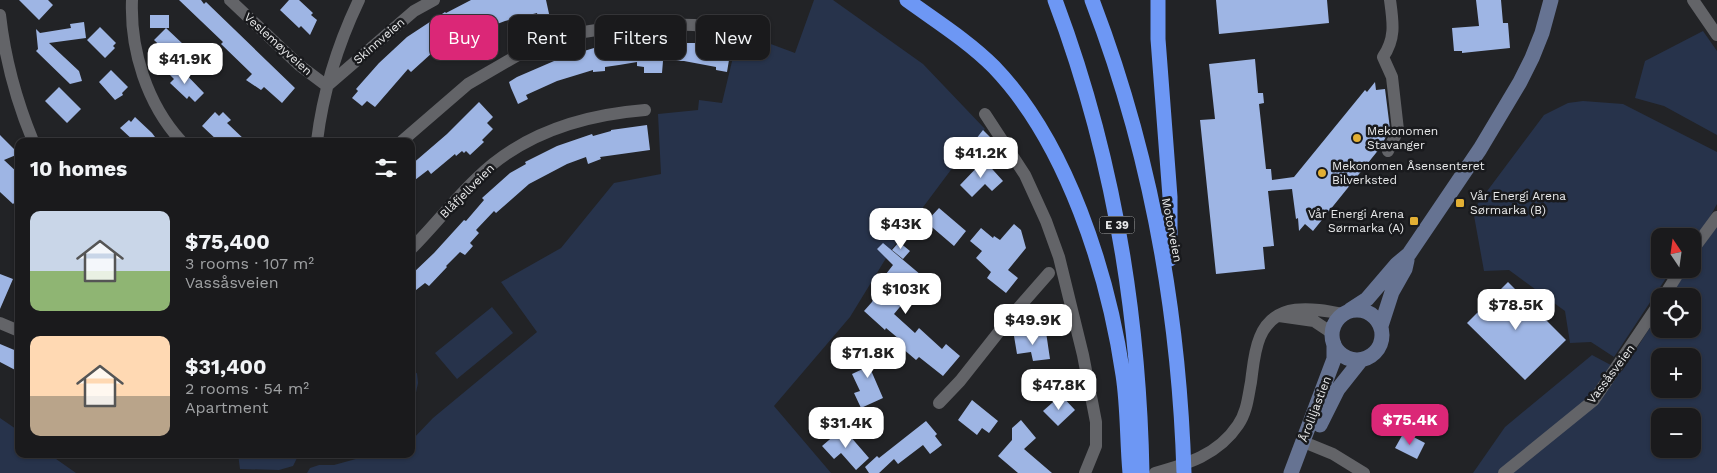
<!DOCTYPE html>
<meta charset="utf-8">
<style>
:root{--surface:#1a1a1c;--page:#232325;--text:#f1f3f6;--muted:#9fa1a3;--line:#38383b;--accent:#db2777}
body{margin:0;font-family:"Work Sans",sans-serif;background:var(--page);color:var(--text);height:100vh;display:flex;flex-direction:column;font-size:19px;white-space:nowrap}
*{box-sizing:border-box;margin:0}
p{font-size:16px;color:var(--muted)}
.icon{flex:none;width:28px;height:28px;fill:none;stroke:currentColor;stroke-width:2;stroke-linecap:round;stroke-linejoin:round}
.map{position:relative;flex:1;overflow:hidden}
.sheet{position:absolute;left:15px;top:138px;width:400px;height:320px;display:flex;flex-direction:column;background:var(--surface);border-radius:10px;box-shadow:0 1px 4px #0004,0 0 0 1px var(--line)}
.sheet>*{flex:none}
.guide{position:absolute;left:430px;top:15px;width:475px;height:45px;display:flex;gap:10px}
.needle{width:32px;rotate:347deg}
.buttons{position:absolute;left:1651px;top:228px;display:grid;gap:10px}
.buttons a{display:grid;place-items:center;width:50px;height:50px;border-radius:10px;background:var(--surface);box-shadow:0 1px 4px #0004,0 0 0 1px var(--line);font-size:25px}
.price{position:absolute;translate:-50% -42px;padding:0 11px;border-radius:10px;background:#fff;color:#222;font-size:16px;line-height:32px;filter:drop-shadow(0 1px 2px #0008)}
.price::after{content:'';position:absolute;left:50%;top:30px;width:15px;height:11px;margin-left:-8px;background:inherit;clip-path:polygon(0 0,100% 0,50% 100%)}
.price.active{background:var(--accent);color:#fff}
ul{padding:0;list-style:none}
li{display:flex;align-items:center;gap:15px;height:125px;padding:0 15px}
li span{display:grid;place-items:center;flex:none;width:140px;height:100px;border-radius:10px;color:#555}
li>.icon{margin-inline-start:auto}
span .icon{width:60px;height:60px;fill:#fffc;stroke-width:1}
li b{font-size:21px}
h2{display:flex;justify-content:space-between;align-items:center;height:60px;padding:0 15px;font-size:21px}
.tag{padding:0 18px;border-radius:10px;background:var(--surface);box-shadow:0 1px 4px #0004,0 0 0 1px var(--line);font-size:18px;line-height:45px}
.tag.active{background:var(--accent);color:#fff}
.map>svg:first-child{display:block}
.green{fill:#27334b;fill-rule:evenodd}
.building{fill:#9eb5e4}
.lines{fill:none;stroke-linecap:round;stroke-linejoin:round}
.minor{stroke:#636468;stroke-width:12}
.secondary{stroke:#667392;stroke-width:15}
.motorway{stroke:#6d97f4;stroke-width:15}
.poi-dot{fill:#e2af34;stroke:#191a1d;stroke-width:2}
.labels{text-anchor:middle;dominant-baseline:central;stroke-width:5;stroke-linejoin:round;paint-order:stroke}
.shield{fill:#191a1d;stroke:#aaabac;stroke-width:1}
.shield-label{font-size:11px;font-weight:bold;fill:#e8e9ea}
.street-label{font-size:12px;fill:#e8e9ea;stroke:#191a1d}
.poi-label{font-size:12px;fill:#e8e9ea;stroke:#191a1d;text-anchor:start}
</style>
<div class="map">
<svg width="1717" height="473" viewBox="0 0 1717 473">
<rect width="100%" height="100%" fill="#222326"/>
<path class="green" d="M 814,0 L 833,0 L 923,64 L 985,129 L 968,147 L 891,250 L 850,317 L 774,406 L 831,473 L 307,473 L 310,468 L 319,465 L 334,465 L 374,454 L 411,454 L 411,441 L 433,418 L 537,332 L 501,282 L 561,248 L 614,183 L 661,174 L 658,114 L 698,110 L 699,100 L 722,103 L 739,32 L 795,53 Z
M 1703,31 L 1717,51 L 1717,135 L 1664,106 L 1635,98 L 1645,61 Z
M 1583,101 L 1623,104 L 1717,152 L 1717,204 L 1693,248 L 1692,236 L 1660,236 L 1660,269 L 1672,269 L 1614,357 L 1591,342 L 1570,343 L 1565,311 L 1509,270 L 1484,271 L 1473,210 L 1544,115 L 1568,103 Z
M 1717,225 L 1717,473 L 1473,473 L 1505,427 L 1592,355 L 1622,371 L 1660,312 L 1660,329 L 1692,329 L 1692,296 L 1670,296 L 1688,269 L 1692,269 L 1693,261 ZM 1660,356 L 1692,356 L 1692,389 L 1660,389 ZM 1660,416 L 1692,416 L 1692,449 L 1660,449 Z
M 492,307 L 513,333 L 457,379 L 435,353 Z
M 417,373 L 418,383 L 411,416 L 411,374 Z
M 0,418 L 19,431 L 19,454 L 49,454 L 76,473 L 0,473 Z
M 238,454 L 299,454 L 293,466 L 279,470 L 240,469 Z"/>
<path class="building" d="M 19,0 L 48,0 L 53,5 L 39,20 Z
M 179,0 L 201,0 L 204,4 L 206,2 L 295,88 L 282,103 L 264,87 L 261,90 L 246,80 L 252,74 L 221,44 L 223,42 Z
M 289,0 L 299,0 L 313,13 L 311,15 L 317,20 L 310,35 L 301,26 L 299,28 L 280,10 Z
M 471,0 L 546,0 L 553,32 L 542,35 L 537,13 L 505,21 L 471,34 L 469,30 L 447,41 L 450,46 L 435,55 L 433,52 L 411,72 L 408,69 L 375,107 L 367,101 L 362,106 L 352,98 L 358,91 L 356,89 L 379,63 L 407,37 L 445,12 L 446,13 Z
M 1216,0 L 1327,0 L 1329,23 L 1219,34 Z
M 1476,0 L 1501,0 L 1503,23 L 1508,23 L 1510,48 L 1462,53 L 1462,51 L 1454,51 L 1452,28 L 1479,26 Z
M 150,15 L 169,15 L 169,28 L 150,28 Z
M 84,22 L 86,38 L 49,43 L 79,71 L 82,81 L 70,84 L 36,51 L 38,49 L 36,29 L 40,33 L 71,28 L 70,24 Z
M 100,27 L 116,43 L 113,46 L 115,48 L 105,58 L 87,40 Z
M 166,28 L 184,45 L 172,57 L 154,40 Z
M 646,41 L 676,41 L 676,43 L 695,43 L 731,48 L 727,72 L 716,70 L 716,67 L 684,61 L 663,61 L 662,73 L 644,73 L 644,67 L 637,66 L 637,62 L 619,65 L 605,67 L 605,71 L 593,72 L 593,70 L 557,81 L 526,95 L 528,99 L 518,104 L 511,88 L 509,82 L 517,77 L 561,58 L 594,48 Z
M 1255,59 L 1258,93 L 1263,93 L 1264,103 L 1259,104 L 1266,169 L 1271,169 L 1272,180 L 1294,177 L 1365,90 L 1367,92 L 1375,82 L 1376,90 L 1385,89 L 1390,129 L 1380,148 L 1313,231 L 1305,224 L 1299,231 L 1298,218 L 1296,219 L 1292,189 L 1268,191 L 1274,246 L 1263,247 L 1265,269 L 1216,274 L 1200,120 L 1215,119 L 1209,64 Z
M 177,65 L 204,93 L 195,102 L 189,96 L 187,99 L 170,83 L 174,79 L 169,74 Z
M 111,70 L 128,87 L 122,93 L 123,95 L 115,100 L 99,82 Z
M 59,87 L 81,109 L 67,123 L 45,101 Z
M 479,102 L 493,117 L 487,123 L 493,129 L 482,140 L 484,142 L 470,155 L 466,151 L 464,153 L 462,151 L 456,156 L 455,154 L 431,174 L 428,170 L 411,183 L 411,165 L 447,134 Z
M 215,112 L 219,116 L 223,112 L 231,120 L 227,123 L 246,141 L 218,141 L 202,126 Z
M 135,117 L 152,133 L 158,141 L 134,141 L 120,128 L 129,120 L 131,122 Z
M 647,125 L 650,150 L 600,157 L 601,159 L 588,164 L 586,157 L 567,164 L 529,184 L 496,213 L 494,211 L 476,230 L 479,233 L 470,243 L 473,246 L 465,255 L 460,252 L 446,266 L 447,267 L 429,286 L 425,283 L 411,294 L 411,275 L 434,253 L 464,220 L 466,221 L 484,200 L 482,198 L 510,173 L 526,164 L 525,162 L 557,146 L 592,134 L 593,136 L 611,131 L 611,130 Z
M 983,130 L 991,138 L 981,151 L 972,144 Z
M 0,135 L 14,149 L 16,155 L 4,160 L 19,174 L 19,198 L 13,204 L 0,192 Z
M 984,160 L 1003,181 L 992,191 L 985,184 L 972,197 L 960,185 Z
M 939,208 L 966,231 L 954,246 L 926,222 Z
M 1014,224 L 1021,230 L 1026,248 L 1008,270 L 1018,278 L 1006,293 L 987,278 L 991,272 L 976,258 L 982,251 L 970,241 L 981,228 L 993,238 L 994,236 L 1000,240 Z
M 899,242 L 910,251 L 903,259 L 892,250 Z
M 883,243 L 921,275 L 901,299 L 904,302 L 894,314 L 915,333 L 919,328 L 942,349 L 946,344 L 960,356 L 943,376 L 919,357 L 916,360 L 902,348 L 905,344 L 886,328 L 885,330 L 864,311 L 872,302 L 876,292 L 889,276 L 886,274 L 893,265 L 877,249 Z
M 0,274 L 13,279 L 0,309 Z
M 1508,282 L 1566,340 L 1525,380 L 1467,323 Z
M 1056,314 L 1059,329 L 1041,332 L 1039,316 Z
M 1046,332 L 1050,359 L 1033,361 L 1031,352 L 1017,354 L 1014,336 Z
M 0,344 L 19,352 L 19,372 L 0,362 Z
M 875,345 L 883,362 L 870,368 L 883,398 L 861,408 L 854,393 L 860,391 L 852,374 L 869,366 L 862,350 Z
M 1061,395 L 1075,410 L 1058,426 L 1043,411 Z
M 972,400 L 998,421 L 989,433 L 982,428 L 977,435 L 958,420 Z
M 1021,420 L 1036,438 L 1024,449 L 1052,473 L 1018,473 L 998,456 L 1012,440 L 1012,428 Z
M 926,421 L 937,434 L 935,436 L 942,445 L 930,454 L 923,445 L 898,464 L 894,459 L 879,473 L 869,473 L 865,467 L 877,456 L 879,458 Z
M 843,428 L 869,458 L 856,470 L 841,453 L 834,459 L 822,446 Z
M 1404,432 L 1425,443 L 1417,459 L 1395,448 Z"/>
<g class="lines">
<path class="minor" d="M 132,0 C 130,50 147,104 181,141
M 230,0 L 299,65 L 327,86 L 414,11 L 434,0
M 1693,0 L 1717,35
M 0,15 C 5,59 16,100 33,141
M 985,114 L 1025,175 L 1046,221 L 1059,257 L 1083,355 L 1096,422 L 1096,446 L 1085,473
M 317,141 C 323,92 338,44 359,0
M 402,141 L 468,84 L 525,51 L 571,34 L 622,26 L 652,24 L 694,25 L 730,30
M 1388,151 L 1398,130 L 1392,77 L 1383,57 C 1396,38 1393,22 1390,0
M 411,249 C 434,226 453,201 476,179 C 521,134 582,115 645,110
M 1692,251 L 1717,217
M 1664,296 L 1681,269
M 1279,316 L 1314,321 L 1332,333
M 0,323 L 19,331
M 939,403 L 960,381 L 1013,314 L 1049,273
M 1311,445 L 1333,454 L 1364,473
M 1155,473 C 1187,464 1218,455 1238,425 C 1247,412 1248,397 1251,382 C 1253,367 1254,351 1260,337 C 1275,301 1312,308 1343,314
M 1504,473 L 1594,400 L 1660,302"/>
<path class="secondary" d="M1332 335a25 25 0 1 1 50 0a25 25 0 1 1-50 0Z
M 1350,310 L 1367,299 L 1397,264 L 1409,254 L 1480,149 L 1520,82 L 1532,58 L 1542,33 L 1551,0
M 1381,326 L 1392,292 L 1405,269 L 1407,260
M 1320,425 L 1338,389 L 1361,360
M 1291,473 L 1334,359 L 1334,344"/>
<path class="motorway" d="M 907,0 C 936,21 968,41 994,67 C 1067,143 1108,273 1123,375 C 1128,407 1127,440 1130,473
M 1055,0 C 1112,151 1139,312 1142,473
M 1092,0 C 1150,151 1179,312 1184,473
M 1158,0 L 1158,39 L 1170,197 L 1170,259"/>
</g>
<g class="poi-dot">
<circle cx="1357" cy="138" r="5"/>
<circle cx="1322" cy="173" r="5"/>
<rect x="1455" y="198" width="10" height="10" rx="2.5"/>
<rect x="1409" y="216" width="10" height="10" rx="2.5"/>
</g>
<g class="labels">
<rect class="shield" x="1099.5" y="216.5" width="35" height="17" rx="4"/>
<g class="shield-label">
<text x="1117" y="225">E 39</text>
</g>
<g class="street-label">
<text transform="translate(379 41) rotate(-41)">Skinnveien</text>
<text transform="translate(278 44) rotate(42)">Veslemøyveien</text>
<text transform="translate(467 191) rotate(-45)">Blåfjellveien</text>
<text transform="translate(1172 230) rotate(79)">Motorveien</text>
<text transform="translate(1611 374) rotate(-53)">Vassåsveien</text>
<text transform="translate(1315 409) rotate(-69)">Åroliljastien</text>
</g>
<g class="poi-label">
<text x="1367" y="131">Mekonomen<tspan x="1367" dy="14">Stavanger</tspan></text>
<text x="1332" y="166">Mekonomen Åsensenteret<tspan x="1332" dy="14">Bilverksted</tspan></text>
<text x="1470" y="196">Vår Energi Arena<tspan x="1470" dy="14">Sørmarka (B)</tspan></text>
<text x="1404" y="214" text-anchor="end">Vår Energi Arena<tspan x="1404" dy="14">Sørmarka (A)</tspan></text>
</g>
</g>
</svg>
<div class="buttons">
<a><svg class="needle" viewBox="-14 -14 28 28"><path d="M0-13l5 13h-10z" fill="#e53935"/><path d="M0 13l5-13h-10z" fill="#9fa1a3"/></svg></a>
<a><svg class="icon" aria-label="locate" viewBox="0 0 24 24"><circle cx="12" cy="12" r="6"/><path d="M12 2v4M12 18v4M2 12h4M18 12h4"/></svg></a>
<a>+</a>
<a>−</a>
</div>
<b class="price" style="left:185px;top:85px">$41.9K</b>
<b class="price" style="left:981px;top:179px">$41.2K</b>
<b class="price" style="left:901px;top:250px">$43K</b>
<b class="price" style="left:906px;top:315px">$103K</b>
<b class="price" style="left:1516px;top:331px">$78.5K</b>
<b class="price" style="left:1033px;top:346px">$49.9K</b>
<b class="price" style="left:868px;top:379px">$71.8K</b>
<b class="price" style="left:1059px;top:411px">$47.8K</b>
<b class="price active" style="left:1410px;top:446px">$75.4K</b>
<b class="price" style="left:846px;top:449px">$31.4K</b>
<div class="guide">
<a class="tag active">Buy</a>
<a class="tag">Rent</a>
<a class="tag">Filters</a>
<a class="tag">New</a>
</div>
<section class="sheet">
<h2>10 homes<svg class="icon" aria-label="filters" viewBox="0 0 24 24"><path d="M4 7h16M4 17h16"/><circle cx="9" cy="7" r="2"/><circle cx="15" cy="17" r="2"/></svg></h2>
<ul>
<li><span style="background:linear-gradient(#c9d6e8 60%,#8fb573 0)"><svg class="icon" aria-label="home" viewBox="0 0 24 24"><path d="M3 11l9-7 9 7M6 9v11h12V9"/></svg></span><div><b>$75,400</b><p>3 rooms · 107 m²</p><p>Vassåsveien</p></div></li>
<li><span style="background:linear-gradient(#ffd9b3 60%,#b9a48a 0)"><svg class="icon" aria-label="home" viewBox="0 0 24 24"><path d="M3 11l9-7 9 7M6 9v11h12V9"/></svg></span><div><b>$31,400</b><p>2 rooms · 54 m²</p><p>Apartment</p></div></li>
</ul>
</section>
</div>
